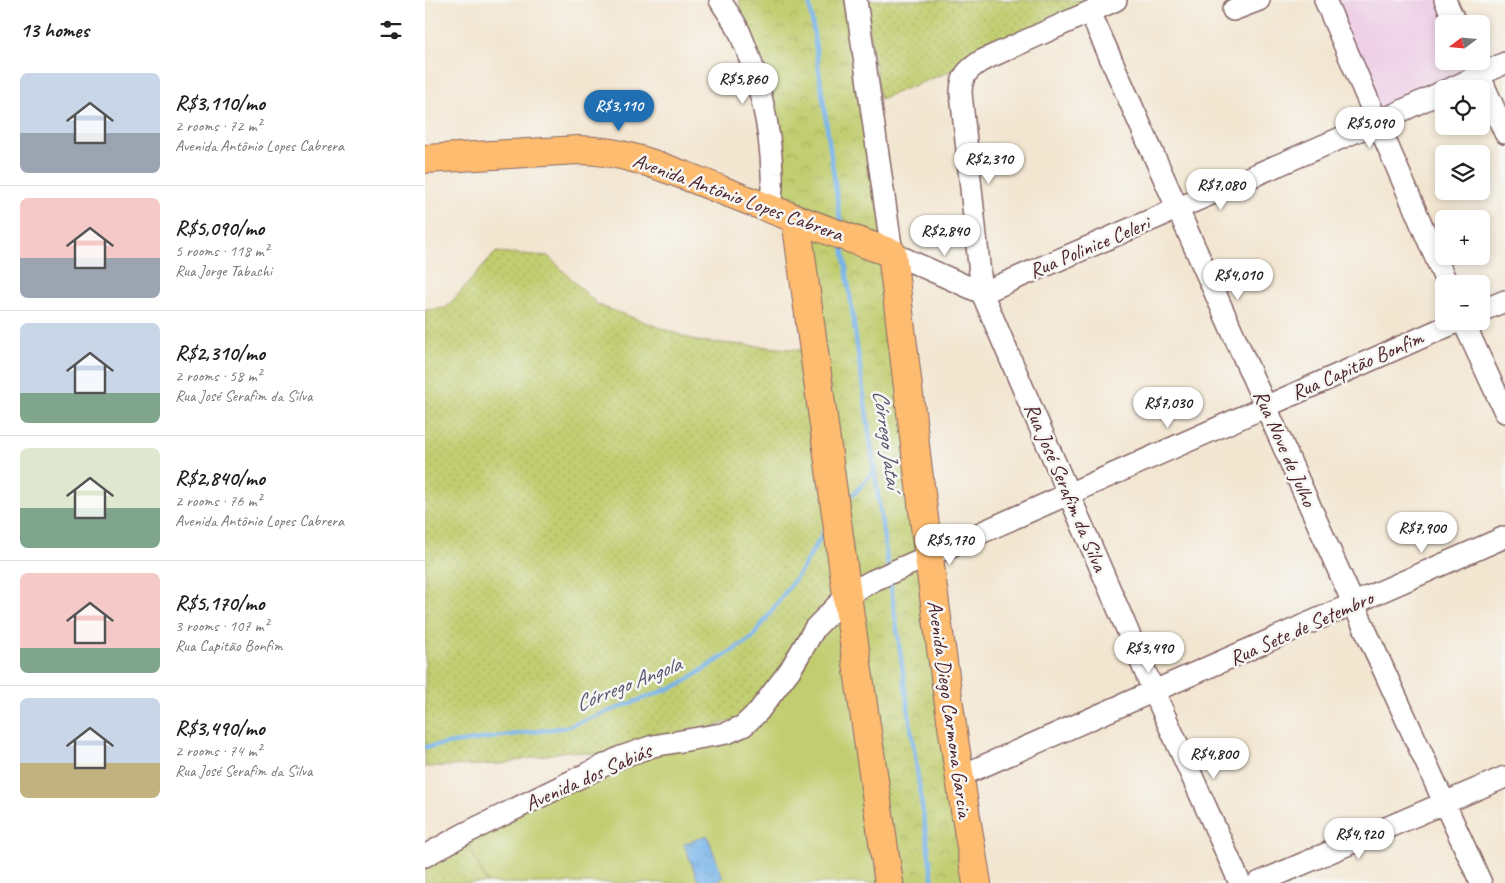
<!DOCTYPE html>
<meta charset="utf-8">
<style>
:root{--surface:#fff;--page:#f6f6f6;--text:#222;--muted:#767676;--line:#e0e0e0;--accent:#1f6fb2}
body{margin:0;font-family:Caveat,sans-serif;background:var(--page);color:var(--text);height:100vh;display:flex;flex-direction:column;font-size:19px;white-space:nowrap}
*{box-sizing:border-box;margin:0}
p{font-size:16px;color:var(--muted)}
.icon{flex:none;width:28px;height:28px;fill:none;stroke:currentColor;stroke-width:2;stroke-linecap:round;stroke-linejoin:round}
.map{position:relative;flex:1;overflow:hidden}
.drawer{display:flex;flex-direction:column;background:var(--surface);width:425px}
.drawer>*{flex:none}
.needle{width:32px;rotate:254deg}
.fabs{position:absolute;left:1010px;top:15px;display:grid;gap:10px}
.fabs a{display:grid;place-items:center;width:55px;height:55px;border-radius:8px;background:var(--surface);box-shadow:0 2px 8px #0003;font-size:25px}
.price{position:absolute;translate:-50% -42px;padding:0 11px;border-radius:18px;background:#fff;color:#222;font-size:16px;line-height:32px;filter:drop-shadow(0 1px 2px #0008)}
.price::after{content:'';position:absolute;left:50%;top:30px;width:15px;height:11px;margin-left:-8px;background:inherit;clip-path:polygon(0 0,100% 0,50% 100%)}
.price.selected{background:var(--accent);color:#fff}
ul{padding:0;list-style:none}
li{display:flex;align-items:center;gap:15px;height:125px;padding:0 20px}
li+li{border-top:1px solid var(--line)}
li span{display:grid;place-items:center;flex:none;width:140px;height:100px;border-radius:8px;color:#555}
li>.icon{margin-inline-start:auto}
span .icon{width:60px;height:60px;fill:#fffc;stroke-width:1}
li b{font-size:21px}
h2{display:flex;justify-content:space-between;align-items:center;height:60px;padding:0 20px;font-size:21px}
main{display:flex;flex:1;min-height:0}
.map>svg:first-child{display:block}
.built{fill:#eed0e7}
.grass{fill:url(#grass-dots);stroke:#86764d}
.park{fill:url(#park-crowns);stroke:#86764d}
.pitch{fill:#c1cd6f;stroke:#86764d}
.water{fill:url(#water-ripples);stroke:#606a8a}
.lines{fill:none;stroke-linecap:round;stroke-linejoin:round}
.stream{stroke:#77b4e9;stroke-width:4.5}
.minor-casing{stroke:#856565;stroke-width:24}
.major-casing{stroke:#856565;stroke-width:30}
.minor{stroke:#fff;stroke-width:21}
.major{stroke:#febc70;stroke-width:28}
.labels{text-anchor:middle;dominant-baseline:central;stroke-width:5;stroke-linejoin:round;paint-order:stroke}
.street-label{font-size:21px;fill:#4a1f2b;stroke:#f6f6f2}
.water-label{font-size:22px;font-style:italic;fill:#5a536e;stroke:#f6f6f2}
</style>
<main>
<section class="drawer">
<h2>13 homes<svg class="icon" aria-label="filters" viewBox="0 0 24 24"><path d="M4 7h16M4 17h16"/><circle cx="9" cy="7" r="2"/><circle cx="15" cy="17" r="2"/></svg></h2>
<ul>
<li><span style="background:linear-gradient(#c9d6e8 60%,#9aa5b1 0)"><svg class="icon" aria-label="home" viewBox="0 0 24 24"><path d="M3 11l9-7 9 7M6 9v11h12V9"/></svg></span><div><b>R$3,110/mo</b><p>2 rooms · 72 m²</p><p>Avenida Antônio Lopes Cabrera</p></div></li>
<li><span style="background:linear-gradient(#f6c9c9 60%,#9aa5b1 0)"><svg class="icon" aria-label="home" viewBox="0 0 24 24"><path d="M3 11l9-7 9 7M6 9v11h12V9"/></svg></span><div><b>R$5,090/mo</b><p>5 rooms · 118 m²</p><p>Rua Jorge Tabachi</p></div></li>
<li><span style="background:linear-gradient(#c9d6e8 70%,#7fa58c 0)"><svg class="icon" aria-label="home" viewBox="0 0 24 24"><path d="M3 11l9-7 9 7M6 9v11h12V9"/></svg></span><div><b>R$2,310/mo</b><p>2 rooms · 58 m²</p><p>Rua José Serafim da Silva</p></div></li>
<li><span style="background:linear-gradient(#dfe7d0 60%,#7fa58c 0)"><svg class="icon" aria-label="home" viewBox="0 0 24 24"><path d="M3 11l9-7 9 7M6 9v11h12V9"/></svg></span><div><b>R$2,840/mo</b><p>2 rooms · 76 m²</p><p>Avenida Antônio Lopes Cabrera</p></div></li>
<li><span style="background:linear-gradient(#f6c9c9 75%,#7fa58c 0)"><svg class="icon" aria-label="home" viewBox="0 0 24 24"><path d="M3 11l9-7 9 7M6 9v11h12V9"/></svg></span><div><b>R$5,170/mo</b><p>3 rooms · 107 m²</p><p>Rua Capitão Bonfim</p></div></li>
<li><span style="background:linear-gradient(#c9d6e8 65%,#c2b280 0)"><svg class="icon" aria-label="home" viewBox="0 0 24 24"><path d="M3 11l9-7 9 7M6 9v11h12V9"/></svg></span><div><b>R$3,490/mo</b><p>2 rooms · 74 m²</p><p>Rua José Serafim da Silva</p></div></li>
</ul>
</section>
<div class="map">
<svg width="1080" height="883" viewBox="0 0 1080 883">
<defs>
<pattern id="grass-dots" width="8" height="8" patternUnits="userSpaceOnUse" patternTransform="scale(1.25)"><rect width="8" height="8" fill="#c1cd6f"/><path d="M2 2h.1M6 6h.1" fill="none" stroke="#a7b060" stroke-width="1.8" stroke-linecap="round"/></pattern>
<pattern id="park-crowns" width="20" height="18" patternUnits="userSpaceOnUse" patternTransform="scale(1.25)"><rect width="20" height="18" fill="#c1cd6f"/><path d="M2 6a3 3 0 1 1 6 0M12 15a3 3 0 1 1 6 0" fill="none" stroke="#a7b060"/></pattern>
<pattern id="water-ripples" width="26" height="14" patternUnits="userSpaceOnUse" patternTransform="scale(1.25)"><rect width="26" height="14" fill="#77b4e9"/><path d="M2 4q2-2 4 0t4 0M15 11q2-2 4 0t4 0" fill="none" stroke="#6492bd"/></pattern>
</defs>
<rect width="100%" height="100%" fill="#f6f6f2"/>
<filter id="ink" filterUnits="userSpaceOnUse"><feTurbulence type="fractalNoise" baseFrequency=".02" numOctaves="2"/><feDisplacementMap in="SourceGraphic" scale="10" xChannelSelector="R" yChannelSelector="G"/><feConvolveMatrix kernelMatrix="1 2 1 2 8 2 1 2 1" color-interpolation-filters="sRGB"/></filter>
<filter id="wash" filterUnits="userSpaceOnUse"><feTurbulence type="fractalNoise" baseFrequency=".0096" numOctaves="4" result="noise"/><feDisplacementMap in="SourceGraphic" scale="20" xChannelSelector="R" yChannelSelector="G"/><feGaussianBlur stdDeviation="1.12" result="paint"/><feColorMatrix in="noise" values="0 0 0 0 0 0 0 0 0 0 0 0 0 0 0 0 0 1.4 0 .05"/><feComposite in="paint" operator="in"/></filter>
<g filter="url(#wash)">
<rect width="100%" height="100%" fill="#f3e6d1"/>
<path class="built" d="M 904,0 L 1016,0 L 1027,24 L 1019,24 L 1019,61 L 1043,61 L 1049,74 L 956,117 Z"/>
<path class="grass" d="M 440,0 L 674,0 L 544,64 L 455,99 Z
M 71,252 L 123,256 L 173,305 L 272,341 L 389,351 L 422,595 L 333,712 L 196,757 L 141,751 L 76,764 L 0,767 L 0,310 L 21,308 Z
M 39,834 L 62,883 L 0,883 L 0,856 Z"/>
<path class="park" d="M 314,0 L 429,0 L 544,883 L 470,883 L 382,253 L 382,206 L 355,197 L 318,28 Z"/>
<path class="pitch" d="M 422,595 L 464,883 L 62,883 L 39,834 L 196,757 L 302,733 Z"/>
<path class="water" d="M 282,835 L 298,878 L 286,883 L 274,883 L 259,844 Z"/>
<g class="lines">
<path class="stream" d="M 384,0 L 416,226
M 418,246 L 463,567
M 429,494 L 449,471
M 465,580 L 508,883
M 0,747 L 142,727 L 254,685 L 327,638 L 375,572 L 402,527"/>
</g>
</g>
<g filter="url(#ink)">
<g class="lines">
<g class="minor-casing">
<path id="minor" d="M 295,0 C 301,11 310,21 315,33 C 333,75 346,128 347,174 C 348,186 346,198 345,209
M 431,0 L 467,253 L 557,293
M 691,0 L 556,61 C 542,70 536,77 536,93 L 557,293 L 729,692 L 815,883
M 900,0 L 1022,284
M 1020,0 L 1031,24
M 808,10 L 834,0
M 665,12 L 929,605 L 1056,883
M 1048,61 L 1080,133
M 1025,89 L 1080,63
M 557,293 L 953,122 L 1019,91
M 1056,311 L 1080,301
M 1038,321 L 1080,412
M 533,777 L 1080,537
M 0,856 L 39,834 L 196,757 L 228,746 L 302,733 L 318,726 L 333,712 L 365,670 L 390,628 L 422,595 L 447,581 L 1034,321
M 833,883 L 1080,777"/>
</g>
<g class="major-casing">
<path id="major" d="M 0,159 L 153,150 C 204,150 252,173 299,191 C 355,213 411,234 467,253 C 492,463 516,674 552,883
M 371,219 L 422,595 L 464,883"/>
</g>
<use href="#minor" class="minor"/>
<use href="#major" class="major"/>
</g>
</g>
<g class="labels">
<g class="street-label">
<text transform="translate(313 197) rotate(20)">Avenida Antônio Lopes Cabrera</text>
<text transform="translate(664 247) rotate(-23)">Rua Polinice Celeri</text>
<text transform="translate(932 365) rotate(-24)">Rua Capitão Bonfim</text>
<text transform="translate(860 448) rotate(66)">Rua Nove de Julho</text>
<text transform="translate(641 487) rotate(67)">Rua José Serafim da Silva</text>
<text transform="translate(876 628) rotate(-24)">Rua Sete de Setembro</text>
<text transform="translate(525 709) rotate(82)">Avenida Diego Carmona Garcia</text>
<text transform="translate(163 777) rotate(-24)">Avenida dos Sabiás</text>
</g>
<g class="water-label">
<text transform="translate(462 439) rotate(82)">Córrego Jataí</text>
<text transform="translate(203 684) rotate(-22)">Córrego Angola</text>
</g>
</g>
</svg>
<div class="fabs">
<a><svg class="needle" viewBox="-14 -14 28 28"><path d="M0-13l5 13h-10z" fill="#e53935"/><path d="M0 13l5-13h-10z" fill="#767676"/></svg></a>
<a><svg class="icon" aria-label="locate" viewBox="0 0 24 24"><circle cx="12" cy="12" r="6"/><path d="M12 2v4M12 18v4M2 12h4M18 12h4"/></svg></a>
<a><svg class="icon" aria-label="layers" viewBox="0 0 24 24"><path d="M12 4l9 5-9 5-9-5zM3 14l9 5 9-5"/></svg></a>
<a>+</a>
<a>−</a>
</div>
<b class="price" style="left:318px;top:105px">R$5,860</b>
<b class="price selected" style="left:194px;top:132px">R$3,110</b>
<b class="price" style="left:945px;top:149px">R$5,090</b>
<b class="price" style="left:564px;top:185px">R$2,310</b>
<b class="price" style="left:796px;top:211px">R$7,080</b>
<b class="price" style="left:520px;top:257px">R$2,840</b>
<b class="price" style="left:813px;top:301px">R$4,010</b>
<b class="price" style="left:743px;top:429px">R$7,030</b>
<b class="price" style="left:997px;top:554px">R$7,900</b>
<b class="price" style="left:525px;top:566px">R$5,170</b>
<b class="price" style="left:724px;top:674px">R$3,490</b>
<b class="price" style="left:789px;top:780px">R$4,800</b>
<b class="price" style="left:934px;top:860px">R$4,920</b>
</div>
</main>
